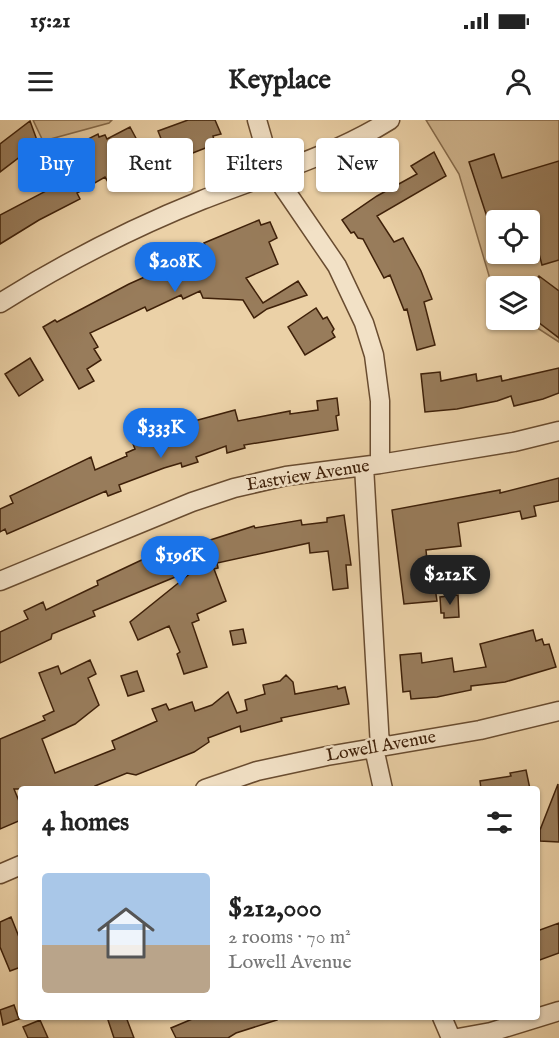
<!DOCTYPE html>
<meta charset="utf-8">
<style>
:root{--surface:#fff;--page:#f6f6f6;--text:#222;--muted:#767676;--accent:#1a73e8}
body{margin:0;font-family:"IM FELL English",serif;background:var(--page);color:var(--text);height:100vh;display:flex;flex-direction:column;font-size:22px;white-space:nowrap}
*{box-sizing:border-box;margin:0}
p{font-size:20px;color:var(--muted)}
.icon{flex:none;width:33px;height:33px;fill:none;stroke:currentColor;stroke-width:2;stroke-linecap:round;stroke-linejoin:round}
.map{position:relative;flex:1;overflow:hidden}
.sheet{position:absolute;left:18px;top:666px;width:522px;height:234px;display:flex;flex-direction:column;background:var(--surface);border-radius:6px;box-shadow:0 2px 4px #0004}
.sheet>*{flex:none}
.guide{position:absolute;left:18px;top:18px;width:524px;height:54px;display:flex;gap:12px}
.fabs{position:absolute;left:486px;top:90px;display:grid;gap:12px}
.fabs a{display:grid;place-items:center;width:54px;height:54px;border-radius:6px;background:var(--surface);box-shadow:0 2px 4px #0004;font-size:30px}
.price{position:absolute;translate:-50% -51px;padding:0 14px;border-radius:21px;background:var(--accent);color:#fff;font-size:20px;line-height:39px;filter:drop-shadow(0 2px 3px #0008)}
.price::after{content:'';position:absolute;left:50%;top:36px;width:18px;height:14px;margin-left:-9px;background:inherit;clip-path:polygon(0 0,100% 0,50% 100%)}
.price.current{background:#222;color:#fff}
ul{padding:0;list-style:none}
li{display:flex;align-items:center;gap:18px;height:150px;padding:0 24px}
li span{display:grid;place-items:center;flex:none;width:168px;height:120px;border-radius:6px;color:#555}
li>.icon{margin-inline-start:auto}
span .icon{width:72px;height:72px;fill:#fffc;stroke-width:1}
li b{font-size:26px}
h2{display:flex;justify-content:space-between;align-items:center;height:72px;padding:0 24px;font-size:26px}
.tag{padding:0 21px;border-radius:6px;background:var(--surface);box-shadow:0 2px 4px #0004;font-size:21px;line-height:54px}
.tag.current{background:var(--accent);color:#fff}
.status{display:flex;justify-content:space-between;align-items:center;height:42px;padding:0 30px;background:var(--surface);direction:ltr}
.status svg{height:16px;fill:currentColor}
header{display:flex;justify-content:space-between;align-items:center;height:78px;padding:0 24px;background:var(--surface);font-size:27px;font-weight:700}
.map>svg:first-child{display:block}
.green{fill:#ceb38c;stroke:#866a4a;stroke-width:1.5;fill-rule:evenodd}
.building{fill:#987c5b;stroke:#3e2009;stroke-width:1.5}
.lines{fill:none;stroke-linecap:round;stroke-linejoin:round}
.minor-casing{stroke:#694c30;stroke-width:21}
.minor{stroke:#f2e1c6;stroke-width:18}
.labels{text-anchor:middle;dominant-baseline:central;stroke-width:5;stroke-linejoin:round;paint-order:stroke}
.street-label{font-size:18px;fill:#3e2009;stroke:#f2e1c6}
</style>
<div class="status"><b>15:21</b><svg viewBox="0 0 49 12"><path d="M0 12V9h3v3zM5 12V6h3v6zM10 12V3h3v9zM15 12V0h3v12zM26 1h20v11H26zM47 4h2v5h-2z"/></svg></div>
<header><svg class="icon" aria-label="menu" viewBox="0 0 24 24"><path d="M4 6h16M4 12h16M4 18h16"/></svg>Keyplace<svg class="icon" aria-label="person" viewBox="0 0 24 24"><circle cx="12" cy="8" r="4"/><path d="M4 21q1-7 8-7t8 7"/></svg></header>
<div class="map">
<svg width="559" height="918" viewBox="0 0 559 918">
<rect width="100%" height="100%" fill="#ebd1a7"/>
<filter id="stains"><feTurbulence type="fractalNoise" baseFrequency=".00333" numOctaves="4"/><feColorMatrix values="0 0 0 0 .2 0 0 0 0 .09 0 0 0 0 .02 0 0 0 .5 -.17"/></filter>
<radialGradient id="worn" r=".72"><stop offset=".6" stop-color="#630" stop-opacity="0"/><stop offset="1" stop-color="#630" stop-opacity=".3"/></radialGradient>
<path class="green" d="M 33,0 L 112,0 L 109,3 L 43,21 Z
M 426,0 L 559,0 L 559,222 L 525,200 L 530,200 L 530,166 L 496,166 L 496,177 L 495,176 L 459,54 ZM 496,100 L 530,100 L 530,134 L 496,134 Z"/>
<path class="building" d="M 188,0 L 215,0 L 221,14 L 213,16 L 214,20 L 207,23 L 208,27 L 180,38 L 176,29 L 167,34 L 158,11 Z
M 30,1 L 38,23 L 0,52 L 0,24 Z
M 130,7 L 153,50 L 131,62 L 127,53 L 108,62 L 105,57 L 77,73 L 80,79 L 39,100 L 0,124 L 0,95 L 90,48 L 78,24 L 98,14 L 99,17 L 105,15 L 107,19 Z
M 434,32 L 446,56 L 377,96 L 394,122 L 403,118 L 421,151 L 432,179 L 424,182 L 435,225 L 417,230 L 407,189 L 404,190 L 390,155 L 384,158 L 363,119 L 358,118 L 354,112 L 351,113 L 342,100 L 377,76 L 417,54 L 411,46 Z
M 494,34 L 502,58 L 559,41 L 559,140 L 542,145 L 530,100 L 488,100 L 469,42 Z
M 259,100 L 261,105 L 270,102 L 277,118 L 269,122 L 278,144 L 246,158 L 263,183 L 298,161 L 307,175 L 267,189 L 254,198 L 243,180 L 203,178 L 200,171 L 183,179 L 181,175 L 147,191 L 145,187 L 90,213 L 98,227 L 94,229 L 101,240 L 87,249 L 94,261 L 79,269 L 43,207 L 55,200 L 57,202 L 129,164 L 207,129 L 204,123 Z
M 539,156 L 559,171 L 559,218 L 530,196 L 530,168 Z
M 316,188 L 323,199 L 327,197 L 334,209 L 332,212 L 335,217 L 305,235 L 288,207 Z
M 30,238 L 43,260 L 19,276 L 5,254 Z
M 559,248 L 559,273 L 543,279 L 514,286 L 511,276 L 497,281 L 457,289 L 425,292 L 421,254 L 440,252 L 441,261 L 476,254 L 477,261 L 501,256 L 502,261 Z
M 337,278 L 339,295 L 336,296 L 338,310 L 244,325 L 245,328 L 227,333 L 226,326 L 196,337 L 198,342 L 182,347 L 181,343 L 164,348 L 119,365 L 121,371 L 108,376 L 106,371 L 7,414 L 5,409 L 0,412 L 0,389 L 13,383 L 10,376 L 91,337 L 95,350 L 127,336 L 126,333 L 135,329 L 133,324 L 198,300 L 235,290 L 238,301 L 290,291 L 290,294 L 318,290 L 317,281 Z
M 559,358 L 559,381 L 534,386 L 536,396 L 522,399 L 520,391 L 458,403 L 461,426 L 426,430 L 429,462 L 434,461 L 437,481 L 404,484 L 392,390 L 500,370 L 500,373 Z
M 344,395 L 351,445 L 346,445 L 348,468 L 333,470 L 328,431 L 310,433 L 309,423 L 217,443 L 218,448 L 214,449 L 226,481 L 197,494 L 199,500 L 192,503 L 207,547 L 184,554 L 177,534 L 180,532 L 169,506 L 138,520 L 130,502 L 197,448 L 93,491 L 95,496 L 52,514 L 51,519 L 0,543 L 0,512 L 28,499 L 24,491 L 43,482 L 46,490 L 98,465 L 97,461 L 148,437 L 148,439 L 178,428 L 179,430 L 254,406 L 255,408 L 301,400 L 302,405 L 327,402 L 327,398 Z
M 458,475 L 459,497 L 444,498 L 444,493 L 441,493 L 440,477 Z
M 243,509 L 246,523 L 233,525 L 230,511 Z
M 533,510 L 536,521 L 542,519 L 544,525 L 549,524 L 556,547 L 505,562 L 471,566 L 471,570 L 437,577 L 411,579 L 410,571 L 403,572 L 400,535 L 421,533 L 422,543 L 452,538 L 454,552 L 486,547 L 480,524 Z
M 90,540 L 96,554 L 88,558 L 99,585 L 75,604 L 42,619 L 55,653 L 115,629 L 112,621 L 157,601 L 152,589 L 166,584 L 169,590 L 192,582 L 195,591 L 212,585 L 228,572 L 237,593 L 247,590 L 245,580 L 265,574 L 263,565 L 280,561 L 286,555 L 293,562 L 295,574 L 337,566 L 338,569 L 345,567 L 349,584 L 281,598 L 282,601 L 241,612 L 240,606 L 208,618 L 209,622 L 194,632 L 136,655 L 127,653 L 95,666 L 96,669 L 14,669 L 21,686 L 21,700 L 0,709 L 0,619 L 45,600 L 43,596 L 54,591 L 39,553 L 58,546 L 61,554 Z
M 137,551 L 144,571 L 128,576 L 121,556 Z
M 526,650 L 530,669 L 481,669 L 480,661 L 511,656 L 510,653 Z
M 558,664 L 559,722 L 540,721 L 540,710 Z
M 11,797 L 21,822 L 21,847 L 10,851 L 0,827 L 0,802 Z
M 559,803 L 559,833 L 537,841 L 537,811 Z
M 14,885 L 19,899 L 3,905 L 0,890 Z
M 107,897 L 126,897 L 134,918 L 114,918 Z
M 197,897 L 276,897 L 277,900 L 236,913 L 228,918 L 176,918 L 171,908 Z
M 40,900 L 48,918 L 28,918 L 23,907 Z"/>
<g class="lines">
<g class="minor-casing">
<path id="minor" d="M 257,0 L 268,38 L 283,67 L 337,146 L 364,203 L 374,235 L 380,281 L 380,344
M 0,183 C 64,143 132,108 202,80 C 265,55 333,36 390,0
M 364,346 L 380,627
M 0,461 L 192,382 L 234,368 L 286,356 L 380,344 L 514,322 L 559,311
M 374,628 L 383,669
M 205,669 L 257,651 L 327,636 L 480,610 L 559,591
M 0,754 L 21,745
M 442,897 L 451,918
M 458,918 L 491,912 L 559,891"/>
</g>
<use href="#minor" class="minor"/>
</g>
<g class="labels">
<g class="street-label">
<text transform="translate(308 356) rotate(-9)">Eastview Avenue</text>
<text transform="translate(381 627) rotate(-10)">Lowell Avenue</text>
</g>
</g>
<rect width="100%" height="100%" filter="url(#stains)"/>
<rect width="100%" height="100%" fill="url(#worn)"/>
</svg>
<div class="fabs">
<a><svg class="icon" aria-label="locate" viewBox="0 0 24 24"><circle cx="12" cy="12" r="6"/><path d="M12 2v4M12 18v4M2 12h4M18 12h4"/></svg></a>
<a><svg class="icon" aria-label="layers" viewBox="0 0 24 24"><path d="M12 4l9 5-9 5-9-5zM3 14l9 5 9-5"/></svg></a>
</div>
<b class="price" style="left:175px;top:173px">$208K</b>
<b class="price" style="left:161px;top:339px">$333K</b>
<b class="price" style="left:180px;top:467px">$196K</b>
<b class="price current" style="left:450px;top:486px">$212K</b>
<div class="guide">
<a class="tag current">Buy</a>
<a class="tag">Rent</a>
<a class="tag">Filters</a>
<a class="tag">New</a>
</div>
<section class="sheet">
<h2>4 homes<svg class="icon" aria-label="filters" viewBox="0 0 24 24"><path d="M4 7h16M4 17h16"/><circle cx="9" cy="7" r="2"/><circle cx="15" cy="17" r="2"/></svg></h2>
<ul>
<li><span style="background:linear-gradient(#a9c7e8 60%,#b9a48a 0)"><svg class="icon" aria-label="home" viewBox="0 0 24 24"><path d="M3 11l9-7 9 7M6 9v11h12V9"/></svg></span><div><b>$212,000</b><p>2 rooms · 70 m²</p><p>Lowell Avenue</p></div></li>
</ul>
</section>
</div>
